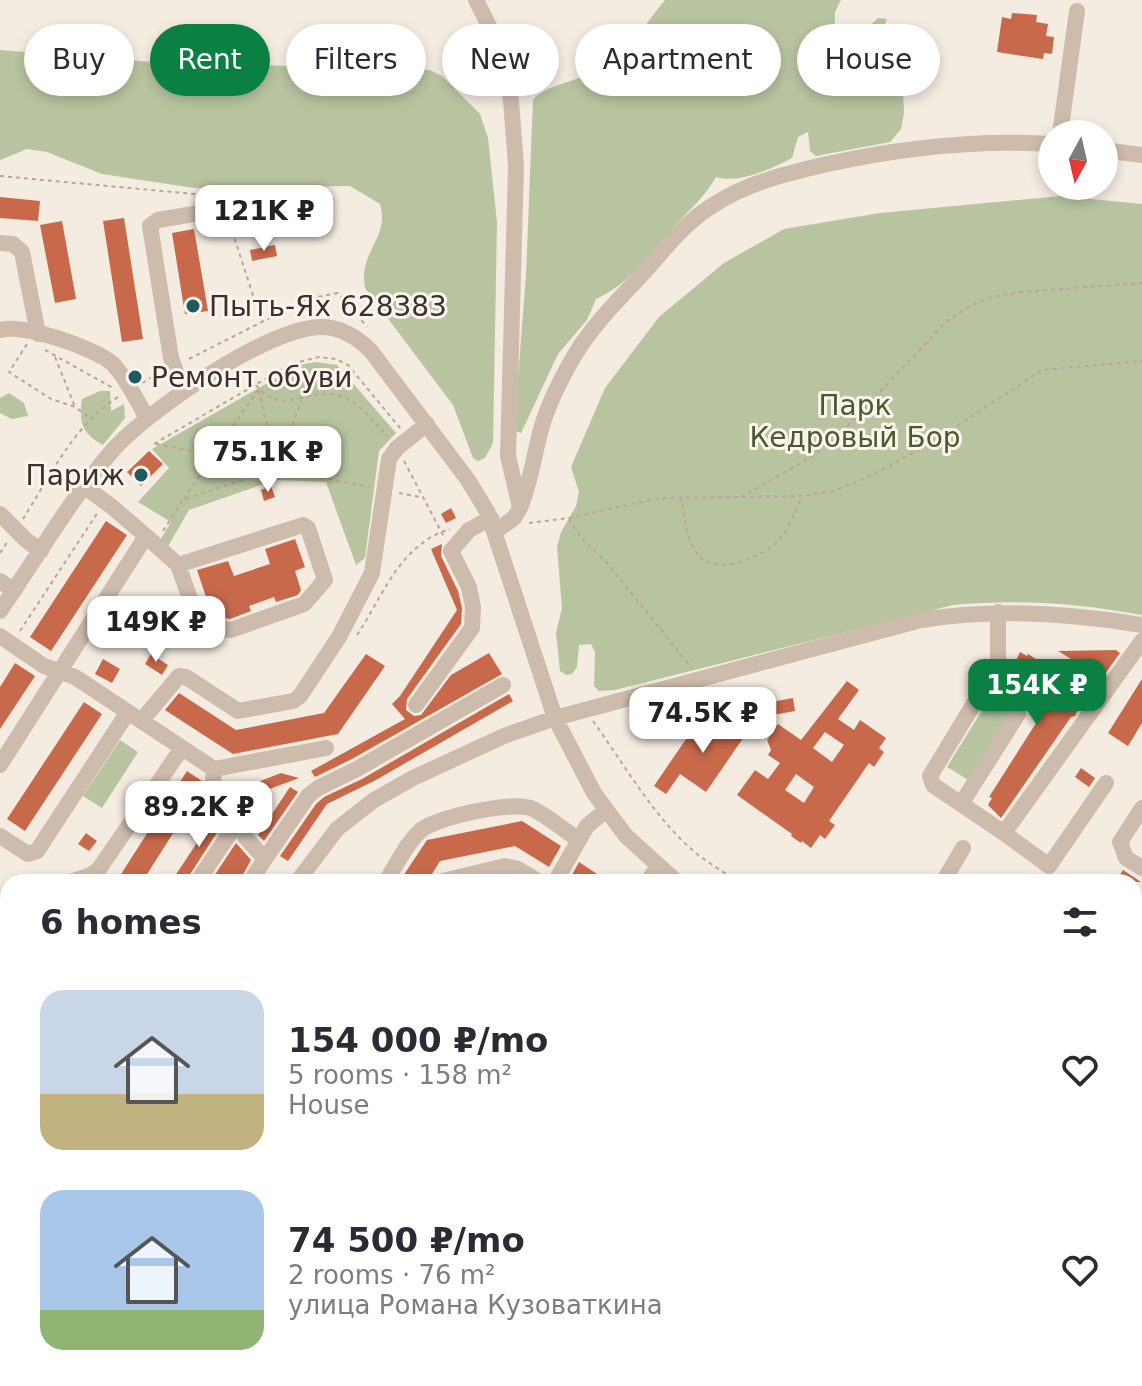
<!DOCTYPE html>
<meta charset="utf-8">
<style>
:root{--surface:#fff;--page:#f2f2f3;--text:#2b2b33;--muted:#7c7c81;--accent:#0b8043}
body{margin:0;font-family:"DejaVu Sans",sans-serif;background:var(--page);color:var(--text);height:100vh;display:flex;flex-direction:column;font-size:30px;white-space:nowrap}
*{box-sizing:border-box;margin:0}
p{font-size:26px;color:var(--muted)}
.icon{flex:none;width:44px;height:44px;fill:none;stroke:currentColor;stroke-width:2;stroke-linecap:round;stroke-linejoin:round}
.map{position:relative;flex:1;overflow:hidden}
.side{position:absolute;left:0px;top:874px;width:1142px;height:512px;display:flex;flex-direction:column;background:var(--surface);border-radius:24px 24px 0 0;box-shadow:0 4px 12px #0003}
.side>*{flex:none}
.top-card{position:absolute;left:24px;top:24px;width:1094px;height:72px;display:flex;gap:16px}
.needle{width:52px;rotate:188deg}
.fabs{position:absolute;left:1038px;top:120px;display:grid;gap:16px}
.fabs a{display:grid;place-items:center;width:80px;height:80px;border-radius:50%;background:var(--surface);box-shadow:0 4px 12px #0003;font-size:40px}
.price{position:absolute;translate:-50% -68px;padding:0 18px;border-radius:16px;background:#fff;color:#222;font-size:26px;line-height:52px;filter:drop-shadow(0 2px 4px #0008)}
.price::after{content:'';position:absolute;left:50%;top:48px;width:24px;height:18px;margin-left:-12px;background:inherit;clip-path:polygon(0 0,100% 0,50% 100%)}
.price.selected{background:var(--accent);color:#fff}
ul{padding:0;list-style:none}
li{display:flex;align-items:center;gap:24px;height:200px;padding:0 40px}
li span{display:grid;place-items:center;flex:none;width:224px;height:160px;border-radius:24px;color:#555}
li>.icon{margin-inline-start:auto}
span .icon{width:96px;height:96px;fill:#fffc;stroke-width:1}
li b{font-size:34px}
h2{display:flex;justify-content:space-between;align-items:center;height:96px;padding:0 40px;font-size:34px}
.chip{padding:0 28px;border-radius:36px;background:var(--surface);box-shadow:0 4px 12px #0003;font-size:28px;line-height:72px}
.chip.selected{background:var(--accent);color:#fff}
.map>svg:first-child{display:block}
.green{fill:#b8c4a0}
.building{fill:#c8694b;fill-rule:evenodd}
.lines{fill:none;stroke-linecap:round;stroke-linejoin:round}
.path{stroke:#b9a596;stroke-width:2;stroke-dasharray:4 4;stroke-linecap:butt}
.minor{stroke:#cdbbac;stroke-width:16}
.poi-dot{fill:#1f5a5e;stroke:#fbf5ee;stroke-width:3}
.labels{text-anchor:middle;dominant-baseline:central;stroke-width:6;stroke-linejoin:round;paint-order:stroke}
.poi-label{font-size:28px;fill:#3b302b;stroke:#fbf5ee;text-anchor:start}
.park-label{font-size:28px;fill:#4a5a2e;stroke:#fbf5ee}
</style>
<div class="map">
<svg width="1142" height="1386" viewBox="0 0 1142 1386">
<rect width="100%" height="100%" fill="#f4ebe1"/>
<path class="green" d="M 665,0 L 841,0 L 835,12 L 834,61 L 839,63 C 855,51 861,32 878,18 L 887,19 L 874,51 L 903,91 L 904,113 L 901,129 L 890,142 L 816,156 L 810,151 L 808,132 L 798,137 L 792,158 C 772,169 738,184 716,177 C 703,199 691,208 675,226 C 650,253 630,284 596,299 L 587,320 L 558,354 L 521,433 L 514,430 L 526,275 L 533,100 C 546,83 589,80 611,63 C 632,47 648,20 665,0 Z
M 0,50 L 153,62 L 430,70 L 442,76 L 480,114 L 488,138 L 497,222 L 493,443 L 485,458 L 478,461 L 473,458 L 453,405 L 365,288 C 358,251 390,239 380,204 L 350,186 L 194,188 L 102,174 L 47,152 L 27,149 L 0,160 Z
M 1061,196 L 1142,204 L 1142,615 C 1077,603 1019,599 953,605 L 615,690 L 599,691 L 594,686 L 595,652 L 591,644 L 579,645 L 577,667 L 572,674 L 566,675 L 560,671 L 556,633 L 562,608 L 557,547 L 561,532 L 576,506 L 579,492 L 571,467 L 605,388 L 659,317 L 724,263 L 784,229 L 880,213 Z
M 316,362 L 337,365 L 396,433 L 379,451 L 365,558 L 356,565 L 326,482 L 275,480 L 189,510 L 167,548 L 159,542 L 171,522 L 138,502 L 169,468 L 152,449 L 299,365 Z
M 100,391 L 110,391 L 111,411 L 124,404 L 125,418 L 103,445 C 81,433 79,422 82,399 Z
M 9,393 L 24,403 L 28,416 L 12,419 L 0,413 L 0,398 Z
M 991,696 L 1014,711 L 970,781 L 947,767 Z
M 120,740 L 138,752 L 102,808 L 83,796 Z"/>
<path class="building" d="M 1012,13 L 1037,15 L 1036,22 L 1048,24 L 1046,36 L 1054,37 L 1052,54 L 1044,53 L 1043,59 L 997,52 L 1002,17 L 1011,19 Z
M 0,197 L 40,201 L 38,221 L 0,218 Z
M 124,218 L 143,339 L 122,342 L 103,221 Z
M 62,221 L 76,299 L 55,303 L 40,225 Z
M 194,229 L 208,311 L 185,314 L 172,233 Z
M 275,245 L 277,256 L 252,261 L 250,250 Z
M 149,451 L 163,464 L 141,486 L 127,472 Z
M 271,486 L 275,497 L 264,501 L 261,490 Z
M 451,508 L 456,518 L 446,523 L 441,514 Z
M 106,521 L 127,535 L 51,651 L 30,637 Z
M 295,539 L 305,567 L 295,571 L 301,590 L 298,595 L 276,602 L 274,597 L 249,606 L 251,611 L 230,619 L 224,618 L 217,600 L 208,603 L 197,570 L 228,561 L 234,576 L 270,564 L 265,549 Z
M 442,544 L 441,556 L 458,591 L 462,608 L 461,624 L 407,699 L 406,710 L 414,716 L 421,715 L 451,675 L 489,653 L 502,674 L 352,759 L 315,777 L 311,771 L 405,719 L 392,704 L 400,696 L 457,610 L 431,549 Z
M 1116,650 L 1120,653 L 1102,678 L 1058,651 Z
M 1020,652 L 1027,656 L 1028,654 L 1079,686 L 1078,688 L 1083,691 L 1079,698 L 1082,700 L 1075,716 L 1071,717 L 1001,818 L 988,805 L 992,798 L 989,797 L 1052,698 L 1016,680 L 1019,675 L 1011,671 Z
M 151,654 L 168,665 L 162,675 L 145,664 Z
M 366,654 L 385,666 L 338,734 L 233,754 L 165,710 L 179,693 L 236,730 L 324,713 Z
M 103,659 L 120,669 L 112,683 L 95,674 Z
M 15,663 L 35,676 L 0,729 L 0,687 Z
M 1142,679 L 1142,723 L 1128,746 L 1108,733 Z
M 847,681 L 859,690 L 838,719 L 854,730 L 860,720 L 886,738 L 879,748 L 884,752 L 874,767 L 869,763 L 829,821 L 835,825 L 825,839 L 820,835 L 811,848 L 802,841 L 801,843 L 791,836 L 792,834 L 737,795 L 755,770 L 768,779 L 780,763 L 768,755 L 771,750 L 767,740 L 778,724 L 801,740 ZM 825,732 L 844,745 L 832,762 L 813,748 ZM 796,774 L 814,787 L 804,803 L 785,790 Z
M 509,694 L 513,701 L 376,780 L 327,804 L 288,861 L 280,856 L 316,804 L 324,797 L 362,779 Z
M 793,698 L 795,711 L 762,717 L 760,704 Z
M 84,702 L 102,714 L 25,831 L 7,819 Z
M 701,717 L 727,735 L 739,720 L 750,728 L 706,792 L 680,774 L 666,794 L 654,786 Z
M 1081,768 L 1095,778 L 1089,787 L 1075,777 Z
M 187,771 L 202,781 L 203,786 L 142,882 L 116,882 Z
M 281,773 L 299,778 L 237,801 L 232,792 Z
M 290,787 L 298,792 L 264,841 L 258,835 Z
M 218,811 L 224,822 L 185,882 L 171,882 Z
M 522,821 L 561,846 L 549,867 L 515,846 L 440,861 L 427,882 L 399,882 L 427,840 Z
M 86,833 L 97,841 L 89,851 L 78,844 Z
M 236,843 L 251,860 L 239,882 L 210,882 Z
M 579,862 L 609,882 L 568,882 Z
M 1123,870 L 1141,882 L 1115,882 Z"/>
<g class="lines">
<path class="path" d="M 0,176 L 292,203
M 213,197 L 225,209 L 261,320
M 27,344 L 9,372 L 51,399 L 75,407 L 92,419
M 45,350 L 113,388
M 55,357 L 75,407
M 189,359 L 307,299 L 338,293 L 367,327
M 142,383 L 161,372
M 256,385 C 281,417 307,389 333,394 C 358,399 371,419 387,436
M 259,390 C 268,436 273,447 313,475
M 154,444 L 291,364 L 319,357 L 336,359 L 348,365 L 400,428
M 156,444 L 369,487
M 404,461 L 444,537
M 270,467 L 284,447 L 301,401
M 399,493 L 420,497
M 681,497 C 685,516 686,543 700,557 C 718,575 760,558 776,543 C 788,532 794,513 801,499
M 741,497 L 808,459 L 837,437 L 947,321 L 972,305 L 992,297 L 1021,292 L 1142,283
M 184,499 L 259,388
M 23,519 C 50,476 75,423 120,396
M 569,519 L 582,539 L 606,562 L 692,668
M 529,523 L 568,518 L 659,498 L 802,496 L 834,491 L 873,475 L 936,440 L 1042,370 L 1142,361
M 163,531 L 183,500 L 275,469
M 0,553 L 8,541
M 20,631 L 98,512
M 357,635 C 383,596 400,544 450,529
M 593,721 C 626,767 654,818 697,854 C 710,864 725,873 739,882
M 1134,1206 L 1136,1207
M 493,1386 L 496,1378
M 798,1386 L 805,1378
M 975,1386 L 980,1378"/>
<path class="minor" d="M 476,0 L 502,52 L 511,101 L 516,166 L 508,456 L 520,507
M 1060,134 L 1077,11
M 1104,150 L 1142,155
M 0,243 L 13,244 L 22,252 L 38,334
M 0,330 C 23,323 95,348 113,364 C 127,379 137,401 147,418
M 185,390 L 178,378 L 171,358 L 150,226 L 158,220 L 205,212
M 0,514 L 26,540 L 41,551
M 496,531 L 514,518 L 520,508 C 531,482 534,453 542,426 C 548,405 558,385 569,365 C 586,333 612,306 637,280 C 661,254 684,222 715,204 C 748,183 785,174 823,165 C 899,148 974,139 1052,144
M 146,536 L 178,565 L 198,621 L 207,627 L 231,630 L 304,604 L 325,580 L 308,528 L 303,525 L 178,565
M 0,581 L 14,591
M 0,611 C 37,557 70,500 112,451 C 146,412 272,324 324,327 C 343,328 358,338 371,351 L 468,480 L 488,513 L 555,718 L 594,793 L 626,836 L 677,882
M 998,612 L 998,664 L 930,776 L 933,785 L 1004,833 L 1142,641
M 0,636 L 44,666 L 75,677 L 214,769 L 326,748
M 416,705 L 472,628 L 473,607 L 469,587 L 451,551 L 469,530 L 491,518
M 142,720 L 179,676 L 186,677 L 238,711 L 293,701 L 300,696 L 339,637 L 372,573 L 389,459 L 397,448 L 427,424
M 0,765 L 146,536 L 111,506 L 85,487
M 214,769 L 213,781 L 246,838 L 265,859 L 250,882
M 961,804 L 1018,714 L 1016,705 L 986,685
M 1142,808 L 1120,842 L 1126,858 L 1142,868
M 1004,833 L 1049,866 L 1106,783
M 0,836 L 28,854 L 37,851 L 128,712
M 265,859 L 308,796 L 318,788 L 357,769 L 503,685
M 70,882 L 91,875 L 99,869 L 182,748
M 197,882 L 237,823
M 297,882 L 337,829 L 374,800 L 413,778 L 504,736 L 555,718 L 921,620 C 995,608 1069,613 1142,625
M 386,882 C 395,866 407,843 420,831 C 435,817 515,800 533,809 C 549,817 564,830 579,840
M 439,882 L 505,866 L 518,869 L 539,882
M 555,882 L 587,826 L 605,811
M 647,882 L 658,867
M 943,882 L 963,848
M 0,909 L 8,898
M 0,915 L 8,933
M 1134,927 L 1142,933
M 0,999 L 8,986
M 1134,1018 L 1142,1006
M 1134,1177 L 1142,1165
M 0,1184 L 8,1172
M 0,1253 L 8,1241
M 1134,1315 L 1142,1303
M 0,1332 L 8,1320
M 1134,1341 L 1142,1347
M 57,1378 L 54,1383 L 59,1386
M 168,1378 L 181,1386
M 397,1378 L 399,1386
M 462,1378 L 466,1386
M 580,1378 L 582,1386
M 641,1378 L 643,1386
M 1095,1378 L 1108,1386
M 216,1386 L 221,1378
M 339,1386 L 370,1378
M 706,1386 L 708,1378
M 901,1386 L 901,1378
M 999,1386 L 1004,1378
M 1075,1386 L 1081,1378"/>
</g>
<g class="poi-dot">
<circle cx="193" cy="306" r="8"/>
<circle cx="135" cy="377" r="8"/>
<circle cx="141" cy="475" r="8"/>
</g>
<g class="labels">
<g class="poi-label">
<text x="209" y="306">Пыть-Ях 628383</text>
<text x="151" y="377">Ремонт обуви</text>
<text x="125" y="475" text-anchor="end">Париж</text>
</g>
<g class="park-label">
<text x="855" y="405">Парк<tspan x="855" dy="32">Кедровый Бор</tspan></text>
</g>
</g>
</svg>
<div class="fabs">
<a><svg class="needle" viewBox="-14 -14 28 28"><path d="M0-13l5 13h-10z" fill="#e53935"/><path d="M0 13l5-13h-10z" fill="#7c7c81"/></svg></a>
</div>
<b class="price" style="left:264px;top:253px">121K ₽</b>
<b class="price" style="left:268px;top:494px">75.1K ₽</b>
<b class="price" style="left:156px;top:664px">149K ₽</b>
<b class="price selected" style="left:1037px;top:727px">154K ₽</b>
<b class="price" style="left:703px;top:755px">74.5K ₽</b>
<b class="price" style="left:199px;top:849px">89.2K ₽</b>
<div class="top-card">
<a class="chip">Buy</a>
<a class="chip selected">Rent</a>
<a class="chip">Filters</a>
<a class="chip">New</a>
<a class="chip">Apartment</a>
<a class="chip">House</a>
</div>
<section class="side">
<h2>6 homes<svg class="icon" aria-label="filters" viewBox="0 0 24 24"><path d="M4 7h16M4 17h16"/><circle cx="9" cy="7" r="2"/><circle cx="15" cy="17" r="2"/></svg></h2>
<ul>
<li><span style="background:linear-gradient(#c9d6e8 65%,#c2b280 0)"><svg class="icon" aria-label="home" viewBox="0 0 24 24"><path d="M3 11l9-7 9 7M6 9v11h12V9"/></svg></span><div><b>154 000 ₽/mo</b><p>5 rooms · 158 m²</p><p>House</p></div><svg class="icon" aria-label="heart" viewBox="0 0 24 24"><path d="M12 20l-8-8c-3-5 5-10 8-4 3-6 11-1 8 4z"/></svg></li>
<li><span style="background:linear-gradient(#a9c7e8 75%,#8fb573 0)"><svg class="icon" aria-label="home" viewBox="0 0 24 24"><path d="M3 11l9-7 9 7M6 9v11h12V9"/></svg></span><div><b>74 500 ₽/mo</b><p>2 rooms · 76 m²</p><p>улица Романа Кузоваткина</p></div><svg class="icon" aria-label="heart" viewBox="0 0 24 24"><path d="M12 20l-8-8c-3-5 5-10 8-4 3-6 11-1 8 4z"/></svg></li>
</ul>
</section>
</div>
